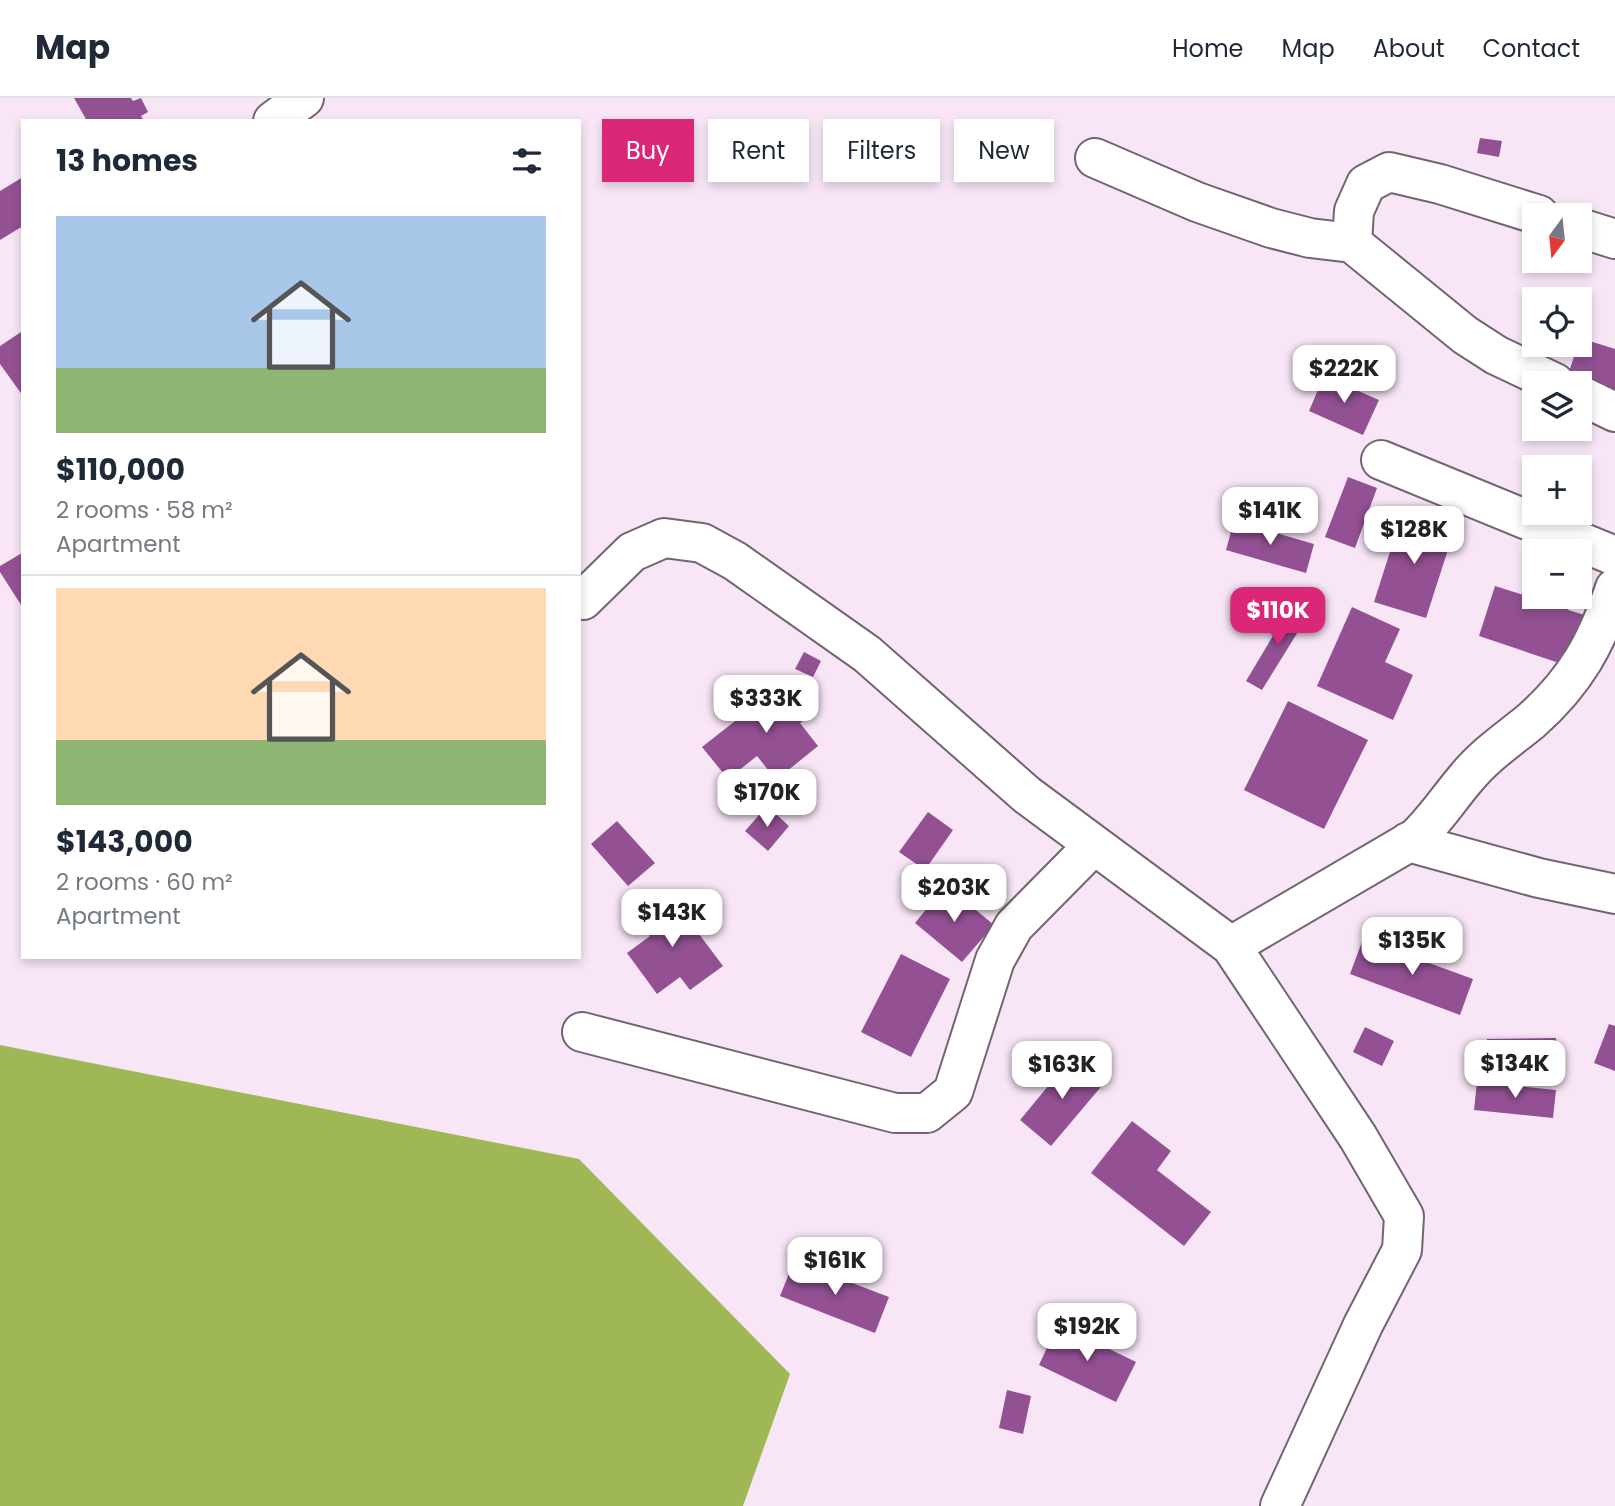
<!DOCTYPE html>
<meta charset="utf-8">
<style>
:root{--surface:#fff;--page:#f2f2f3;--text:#1f2937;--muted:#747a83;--line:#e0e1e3;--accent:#db2777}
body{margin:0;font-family:Poppins,sans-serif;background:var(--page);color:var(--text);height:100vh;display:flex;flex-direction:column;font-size:26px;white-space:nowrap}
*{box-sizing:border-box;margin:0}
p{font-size:23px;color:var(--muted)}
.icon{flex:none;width:38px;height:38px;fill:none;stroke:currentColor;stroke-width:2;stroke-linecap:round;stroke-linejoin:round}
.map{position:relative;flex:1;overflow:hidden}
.panel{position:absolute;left:21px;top:21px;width:560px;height:840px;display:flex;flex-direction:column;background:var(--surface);border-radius:0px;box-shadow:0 4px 10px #0003}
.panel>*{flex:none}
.guide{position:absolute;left:602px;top:21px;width:665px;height:63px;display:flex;gap:14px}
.needle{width:46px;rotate:195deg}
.fabs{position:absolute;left:1522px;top:105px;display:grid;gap:14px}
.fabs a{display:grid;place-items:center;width:70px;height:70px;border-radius:0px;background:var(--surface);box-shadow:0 4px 10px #0003;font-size:35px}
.price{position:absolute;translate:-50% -60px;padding:0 16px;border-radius:14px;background:#fff;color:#222;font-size:23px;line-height:46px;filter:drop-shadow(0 2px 4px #0008)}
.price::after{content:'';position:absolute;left:50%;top:42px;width:21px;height:16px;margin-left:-10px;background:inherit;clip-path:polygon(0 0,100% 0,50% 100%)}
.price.selected{background:var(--accent);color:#fff}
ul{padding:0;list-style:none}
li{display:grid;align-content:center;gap:14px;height:371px;padding:0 35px}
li+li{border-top:2px solid var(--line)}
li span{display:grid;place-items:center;height:217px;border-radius:0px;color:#555}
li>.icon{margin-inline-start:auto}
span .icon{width:126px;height:126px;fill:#fffc;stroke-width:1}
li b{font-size:30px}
h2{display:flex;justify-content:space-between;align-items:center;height:84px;padding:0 35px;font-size:30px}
.chip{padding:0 24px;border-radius:0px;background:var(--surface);box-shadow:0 4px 10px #0003;font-size:24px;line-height:63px}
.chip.selected{background:var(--accent);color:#fff}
header{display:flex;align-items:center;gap:42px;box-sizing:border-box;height:98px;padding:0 35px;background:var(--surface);border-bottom:2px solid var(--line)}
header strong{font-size:33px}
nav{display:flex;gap:38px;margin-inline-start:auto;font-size:24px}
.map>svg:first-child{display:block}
.forest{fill:#a0b756}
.building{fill:#935194}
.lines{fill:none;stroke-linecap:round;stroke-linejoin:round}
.minor-casing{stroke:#746473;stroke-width:42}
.minor{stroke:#fff;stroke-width:38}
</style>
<header>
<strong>Map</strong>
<nav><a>Home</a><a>Map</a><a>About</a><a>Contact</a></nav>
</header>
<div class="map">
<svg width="1615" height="1408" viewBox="0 0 1615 1408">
<rect width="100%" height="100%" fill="#f8e6f7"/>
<path class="forest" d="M 0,947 L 579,1061 L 790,1276 L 743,1408 L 0,1408 Z"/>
<path class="building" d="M 74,0 L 131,0 L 133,3 L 141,0 L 148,14 L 141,18 L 144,23 L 87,23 Z
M 1480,40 L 1502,43 L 1499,59 L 1477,55 Z
M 23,79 L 23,128 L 0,142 L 0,93 Z
M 21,234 L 23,237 L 23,298 L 0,266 L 0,248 Z
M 1580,240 L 1615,251 L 1615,296 L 1567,280 Z
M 1324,278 L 1379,302 L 1363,337 L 1309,313 Z
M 1348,379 L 1377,390 L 1355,450 L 1325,439 Z
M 1402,416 L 1454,433 L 1426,520 L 1374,504 Z
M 1234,423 L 1314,446 L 1306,475 L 1226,452 Z
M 22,455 L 23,456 L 23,510 L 0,474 L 0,468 Z
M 1535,485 L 1535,499 L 1572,499 L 1568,512 L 1585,517 L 1568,568 L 1479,538 L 1495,488 L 1530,499 Z
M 1292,506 L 1309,516 L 1262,592 L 1246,583 Z
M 1352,509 L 1400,531 L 1385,564 L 1413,577 L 1393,622 L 1317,588 Z
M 804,554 L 821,563 L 813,579 L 795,571 Z
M 787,582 L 814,614 L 800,625 L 818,648 L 776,682 L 757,658 L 728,681 L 702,649 Z
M 1288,603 L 1368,642 L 1324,731 L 1244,692 Z
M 767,708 L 789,728 L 768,753 L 745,733 Z
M 928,714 L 953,732 L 925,772 L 899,754 Z
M 617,723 L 655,765 L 628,788 L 591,746 Z
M 946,787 L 994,827 L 962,864 L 915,825 Z
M 669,796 L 723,868 L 690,892 L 680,879 L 657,896 L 627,855 L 650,838 L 636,820 Z
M 1363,841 L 1473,881 L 1460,917 L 1350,876 Z
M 901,856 L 950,881 L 911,959 L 861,934 Z
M 1609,926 L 1615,928 L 1615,973 L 1594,965 Z
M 1365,929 L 1394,943 L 1382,968 L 1353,954 Z
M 1556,940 L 1557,972 L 1488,974 L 1487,941 Z
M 1073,958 L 1105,984 L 1051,1048 L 1020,1022 Z
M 1477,984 L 1556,992 L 1553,1020 L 1474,1012 Z
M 1132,1023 L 1171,1053 L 1157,1072 L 1211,1114 L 1184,1148 L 1091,1075 Z
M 794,1163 L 889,1199 L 875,1235 L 780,1198 Z
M 1058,1226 L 1136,1264 L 1116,1304 L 1039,1267 Z
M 1007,1292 L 1031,1298 L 1023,1336 L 999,1330 Z"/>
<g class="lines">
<g class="minor-casing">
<path id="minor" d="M 273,23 L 304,0
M 1095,60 L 1197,104 L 1271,130 L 1310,140 L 1352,145 L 1465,237 L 1496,257 L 1555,285
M 1580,130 L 1615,141
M 1352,145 L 1354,113 L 1366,86 L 1389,74 L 1440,86 L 1539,117
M 1580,297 L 1615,314
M 1381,362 L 1615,458
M 583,502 L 632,454 L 664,440 L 702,445 L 735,463 L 867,556 L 1027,697 L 1231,848 L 1358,1039 L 1404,1118 L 1402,1152 L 1363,1227 L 1280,1408
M 1408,744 L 1539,780 L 1615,796
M 1231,848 L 1416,740 C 1436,721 1449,700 1467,679 C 1485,657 1509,641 1531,623 C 1576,583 1596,546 1615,490
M 582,934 L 895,1015 L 927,1015 L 953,994 L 995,862 L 1014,828 L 1094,747"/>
</g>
<use href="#minor" class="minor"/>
</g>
</svg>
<div class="fabs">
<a><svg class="needle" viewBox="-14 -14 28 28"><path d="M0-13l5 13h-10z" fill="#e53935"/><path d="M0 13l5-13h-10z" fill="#747a83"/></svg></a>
<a><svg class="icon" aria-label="locate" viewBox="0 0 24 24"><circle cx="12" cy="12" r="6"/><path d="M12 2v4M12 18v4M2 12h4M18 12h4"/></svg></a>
<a><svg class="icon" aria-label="layers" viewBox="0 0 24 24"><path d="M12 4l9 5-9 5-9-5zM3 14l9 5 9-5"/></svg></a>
<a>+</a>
<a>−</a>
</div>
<b class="price" style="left:1344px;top:307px">$222K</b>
<b class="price" style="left:1270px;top:449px">$141K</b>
<b class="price" style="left:1414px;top:468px">$128K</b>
<b class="price selected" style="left:1278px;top:549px">$110K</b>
<b class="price" style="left:766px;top:637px">$333K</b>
<b class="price" style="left:767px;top:731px">$170K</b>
<b class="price" style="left:954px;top:826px">$203K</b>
<b class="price" style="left:672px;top:851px">$143K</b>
<b class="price" style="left:1412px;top:879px">$135K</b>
<b class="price" style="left:1515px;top:1002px">$134K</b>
<b class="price" style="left:1062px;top:1003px">$163K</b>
<b class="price" style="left:835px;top:1199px">$161K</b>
<b class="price" style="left:1087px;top:1265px">$192K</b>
<div class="guide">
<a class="chip selected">Buy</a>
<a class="chip">Rent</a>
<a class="chip">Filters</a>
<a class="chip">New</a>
</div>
<section class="panel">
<h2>13 homes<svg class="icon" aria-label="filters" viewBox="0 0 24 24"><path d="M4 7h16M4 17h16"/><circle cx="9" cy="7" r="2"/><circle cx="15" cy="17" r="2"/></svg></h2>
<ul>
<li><span style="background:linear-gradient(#a9c7e8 70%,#8fb573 0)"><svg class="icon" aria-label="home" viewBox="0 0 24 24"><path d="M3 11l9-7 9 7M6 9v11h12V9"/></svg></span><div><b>$110,000</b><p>2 rooms · 58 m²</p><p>Apartment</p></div></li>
<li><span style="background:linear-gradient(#ffd9b3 70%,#8fb573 0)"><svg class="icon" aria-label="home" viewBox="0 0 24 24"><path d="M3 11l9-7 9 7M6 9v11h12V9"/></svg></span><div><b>$143,000</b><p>2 rooms · 60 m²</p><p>Apartment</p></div></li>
</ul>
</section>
</div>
